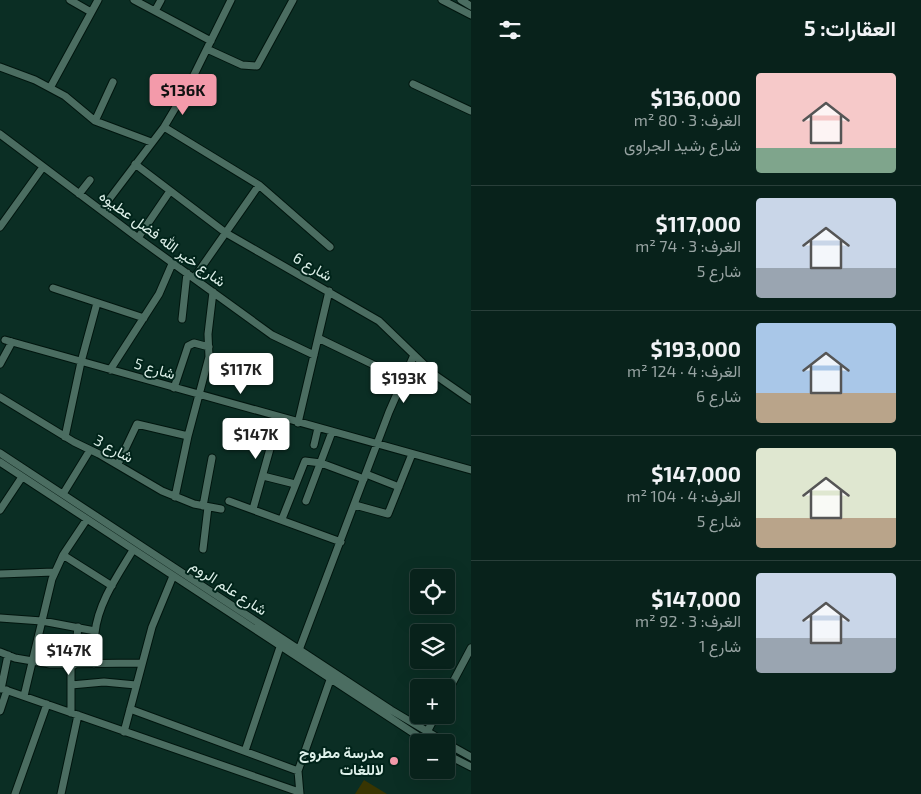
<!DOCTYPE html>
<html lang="ar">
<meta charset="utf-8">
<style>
:root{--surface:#08221b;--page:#112a24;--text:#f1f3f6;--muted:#98a4a3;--line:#293f3a;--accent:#f39aaa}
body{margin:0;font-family:"Exo 2",Vazirmatn,sans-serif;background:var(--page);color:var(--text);direction:rtl;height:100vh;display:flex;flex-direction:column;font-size:19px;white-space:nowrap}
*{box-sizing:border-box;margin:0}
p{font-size:16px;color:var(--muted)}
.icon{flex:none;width:28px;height:28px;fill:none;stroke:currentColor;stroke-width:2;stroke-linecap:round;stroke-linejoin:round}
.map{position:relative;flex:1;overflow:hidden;direction:ltr}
.panel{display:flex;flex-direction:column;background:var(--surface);width:450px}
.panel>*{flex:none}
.tools{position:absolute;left:410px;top:569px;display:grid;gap:10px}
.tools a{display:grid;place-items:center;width:45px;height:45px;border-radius:5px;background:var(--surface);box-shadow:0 5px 20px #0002,0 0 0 1px var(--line);font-size:25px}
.price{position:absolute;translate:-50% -42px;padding:0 11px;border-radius:5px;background:#fff;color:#222;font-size:16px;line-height:32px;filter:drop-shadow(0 1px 2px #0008)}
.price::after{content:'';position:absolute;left:50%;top:30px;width:15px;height:11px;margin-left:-8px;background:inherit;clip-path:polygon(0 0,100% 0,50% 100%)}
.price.active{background:var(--accent);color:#111}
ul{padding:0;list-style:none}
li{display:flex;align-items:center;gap:15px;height:125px;padding:0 25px}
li+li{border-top:1px solid var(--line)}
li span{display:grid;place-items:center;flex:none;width:140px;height:100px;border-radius:5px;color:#555}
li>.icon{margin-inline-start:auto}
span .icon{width:60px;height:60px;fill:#fffc;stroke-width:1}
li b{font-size:21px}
h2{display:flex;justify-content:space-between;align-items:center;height:60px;padding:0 25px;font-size:21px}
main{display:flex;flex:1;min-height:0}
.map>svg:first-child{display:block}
.grass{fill:#383502}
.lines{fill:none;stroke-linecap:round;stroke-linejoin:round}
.minor-casing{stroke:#00150e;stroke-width:9}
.minor{stroke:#4b6d61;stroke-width:7}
.poi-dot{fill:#f39aaa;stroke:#01241a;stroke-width:2}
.labels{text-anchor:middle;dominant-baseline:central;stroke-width:4;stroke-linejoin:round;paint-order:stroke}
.street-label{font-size:15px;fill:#ddf0e9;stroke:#01241a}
.poi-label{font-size:15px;font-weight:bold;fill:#ddf0e9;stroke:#01241a;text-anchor:end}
</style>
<main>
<section class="panel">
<h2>العقارات: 5<svg class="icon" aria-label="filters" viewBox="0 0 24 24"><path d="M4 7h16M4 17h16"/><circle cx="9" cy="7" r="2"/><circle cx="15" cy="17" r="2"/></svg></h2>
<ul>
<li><span style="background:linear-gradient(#f6c9c9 75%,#7fa58c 0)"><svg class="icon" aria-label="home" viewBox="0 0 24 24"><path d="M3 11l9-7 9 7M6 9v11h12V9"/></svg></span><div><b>$136,000</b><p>الغرف: 3 · 80 m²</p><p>شارع رشيد الجراوى</p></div></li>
<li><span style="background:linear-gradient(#c9d6e8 70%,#9aa5b1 0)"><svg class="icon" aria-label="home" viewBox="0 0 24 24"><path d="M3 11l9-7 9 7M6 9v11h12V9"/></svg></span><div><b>$117,000</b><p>الغرف: 3 · 74 m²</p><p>شارع 5</p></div></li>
<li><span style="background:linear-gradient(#a9c7e8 70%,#b9a48a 0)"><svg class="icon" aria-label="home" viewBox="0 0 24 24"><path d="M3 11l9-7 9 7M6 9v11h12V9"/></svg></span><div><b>$193,000</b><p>الغرف: 4 · 124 m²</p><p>شارع 6</p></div></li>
<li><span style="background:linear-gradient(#dfe7d0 70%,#b9a48a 0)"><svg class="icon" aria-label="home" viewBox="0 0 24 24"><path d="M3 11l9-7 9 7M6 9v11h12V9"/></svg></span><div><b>$147,000</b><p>الغرف: 4 · 104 m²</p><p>شارع 5</p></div></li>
<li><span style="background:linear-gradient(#c9d6e8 65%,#9aa5b1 0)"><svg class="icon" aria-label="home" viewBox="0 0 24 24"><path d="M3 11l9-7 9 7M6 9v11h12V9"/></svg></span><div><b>$147,000</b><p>الغرف: 3 · 92 m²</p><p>شارع 1</p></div></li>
</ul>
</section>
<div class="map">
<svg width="471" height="794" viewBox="0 0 471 794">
<rect width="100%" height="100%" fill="#0b2e24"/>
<path class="grass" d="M 364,780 L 387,794 L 355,794 Z"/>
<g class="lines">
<g class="minor-casing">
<path id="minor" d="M 70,0 L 91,12
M 134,0 L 211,41
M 442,0 L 471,15
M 461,0 L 471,6
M 155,11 L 161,0
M 207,49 L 242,65 L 257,66 L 293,0
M 0,67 L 35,80 L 65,96 L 95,121 L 151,142
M 413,84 L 471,111
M 50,88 L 98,0
M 95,121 L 113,82
M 164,127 L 259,185 L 194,278
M 0,134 L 138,238 L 272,335 L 314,355
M 135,164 L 226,233 L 379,321 L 435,375 L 471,400
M 259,185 L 330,247
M 79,194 L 90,180
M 101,210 L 164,127 L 189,85 L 231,0
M 0,227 L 43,167
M 138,238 L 170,191
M 53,288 L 144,318
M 182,319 L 187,273
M 318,338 L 403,379
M 5,340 L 471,470
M 0,364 L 12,342
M 110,370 L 159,294 L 172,264
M 174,388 L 188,346 L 194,343 L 209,347
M 0,397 L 74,442 L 99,454 L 162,491 L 194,504 L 221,509
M 298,423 L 329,291
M 65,437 L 81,362 L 97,303
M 314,445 L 318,428
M 0,453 L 391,710 L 445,742
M 0,462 L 427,742
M 118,464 L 137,424 L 188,436
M 366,474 L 399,487
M 263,476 L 295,484
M 63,494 L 90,450
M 175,497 L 188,436 L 209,357 L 208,334 L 213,292
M 229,501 L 341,542
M 306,501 L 332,432
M 355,505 L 388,514 L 412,454
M 203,506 L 212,458
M 253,509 L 279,417
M 0,510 L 22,477
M 282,519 L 305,461 L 321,463 L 364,479
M 203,549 L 208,507
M 63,555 L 112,586
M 0,574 L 54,572
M 0,618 L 42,621 L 95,631
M 299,650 L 389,412 L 414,355
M 0,652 L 15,658 L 50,664 L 142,663
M 94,664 C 95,654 94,643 95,633 C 98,603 118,575 133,550
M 74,665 L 78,627
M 71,685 L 104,682 L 136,685
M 0,688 L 299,792
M 1,689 L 8,655
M 446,695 L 471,648
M 24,696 L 52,579 L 63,555 L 87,519
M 130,709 L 298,771
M 0,711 L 7,690
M 71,713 L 71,665
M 124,732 L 152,627 L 173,576
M 427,732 L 436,715
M 446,743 L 471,757
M 245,751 L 280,647
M 446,754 L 471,767
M 15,794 L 47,704
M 61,794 L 78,715
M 300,794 L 298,771 L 330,680"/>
</g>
<use href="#minor" class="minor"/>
</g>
<circle class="poi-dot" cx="394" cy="761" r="5"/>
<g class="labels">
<g class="street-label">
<text transform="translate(163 238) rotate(36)">شارع خير الله فضل عطيوه</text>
<text transform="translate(313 266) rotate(30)">شارع 6</text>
<text transform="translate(155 368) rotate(16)">شارع 5</text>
<text transform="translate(114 448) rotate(28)">شارع 3</text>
<text transform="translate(229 587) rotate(33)">شارع علم الروم</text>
</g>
<g class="poi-label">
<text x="384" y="752">مدرسة مطروح<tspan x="384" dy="17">لاللغات</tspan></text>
</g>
</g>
</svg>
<div class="tools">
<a><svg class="icon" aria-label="locate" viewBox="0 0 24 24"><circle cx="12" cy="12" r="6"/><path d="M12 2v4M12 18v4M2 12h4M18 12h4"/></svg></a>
<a><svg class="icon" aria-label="layers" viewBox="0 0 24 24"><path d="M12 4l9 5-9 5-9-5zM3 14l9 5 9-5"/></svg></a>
<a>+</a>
<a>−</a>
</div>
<b class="price active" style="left:183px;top:116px">$136K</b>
<b class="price" style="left:241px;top:395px">$117K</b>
<b class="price" style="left:404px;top:404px">$193K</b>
<b class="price" style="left:256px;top:460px">$147K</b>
<b class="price" style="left:69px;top:676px">$147K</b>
</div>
</main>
